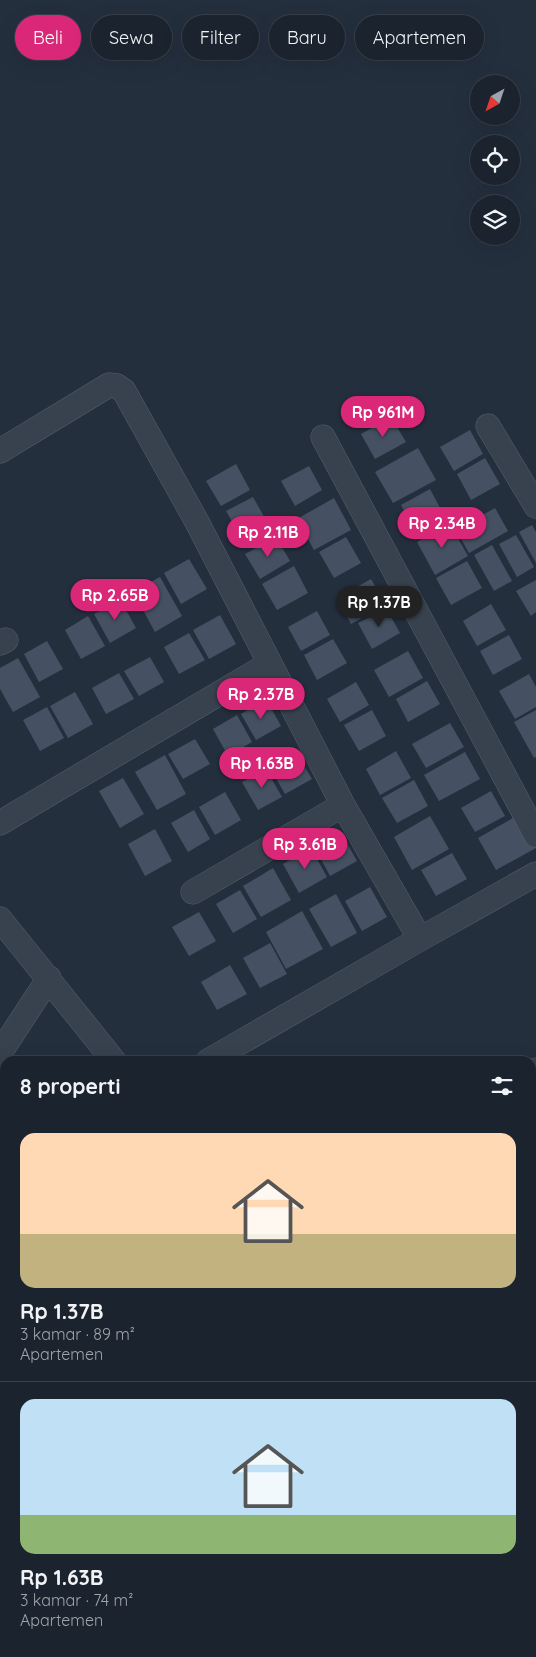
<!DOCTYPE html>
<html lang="id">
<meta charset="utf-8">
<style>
:root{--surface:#1b232e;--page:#242b36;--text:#f1f3f6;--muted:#a0a4aa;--line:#39404a;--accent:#db2777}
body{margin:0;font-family:Quicksand,sans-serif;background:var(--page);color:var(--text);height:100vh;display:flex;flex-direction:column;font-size:19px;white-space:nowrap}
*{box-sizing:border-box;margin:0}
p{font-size:16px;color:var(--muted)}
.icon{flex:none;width:28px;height:28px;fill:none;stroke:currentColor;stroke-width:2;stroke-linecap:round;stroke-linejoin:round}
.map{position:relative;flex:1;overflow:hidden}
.details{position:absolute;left:0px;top:1056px;width:536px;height:601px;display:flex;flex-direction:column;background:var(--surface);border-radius:15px 15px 0 0;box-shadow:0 5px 20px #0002,0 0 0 1px var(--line)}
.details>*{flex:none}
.hud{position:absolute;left:15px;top:15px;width:506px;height:45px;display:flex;gap:10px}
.needle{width:32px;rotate:220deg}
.controls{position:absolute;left:470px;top:75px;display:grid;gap:10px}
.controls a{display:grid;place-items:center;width:50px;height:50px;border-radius:50%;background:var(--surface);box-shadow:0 5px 20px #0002,0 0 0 1px var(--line);font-size:25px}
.price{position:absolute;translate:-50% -42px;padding:0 11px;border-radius:18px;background:var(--accent);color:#fff;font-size:16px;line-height:32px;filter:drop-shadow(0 1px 2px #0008)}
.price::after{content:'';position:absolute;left:50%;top:30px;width:15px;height:11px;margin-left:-8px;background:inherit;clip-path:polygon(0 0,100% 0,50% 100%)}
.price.active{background:#222;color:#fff}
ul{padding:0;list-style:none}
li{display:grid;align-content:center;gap:10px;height:265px;padding:0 20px}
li+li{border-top:1px solid var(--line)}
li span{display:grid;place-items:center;height:155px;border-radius:15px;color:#555}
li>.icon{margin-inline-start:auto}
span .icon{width:90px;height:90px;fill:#fffc;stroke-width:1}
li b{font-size:21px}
h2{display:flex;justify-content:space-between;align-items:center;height:60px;padding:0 20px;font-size:21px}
.pill{padding:0 18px;border-radius:22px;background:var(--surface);box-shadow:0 5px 20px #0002,0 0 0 1px var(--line);font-size:18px;line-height:45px}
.pill.active{background:var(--accent);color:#fff}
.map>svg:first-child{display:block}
.building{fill:#455162}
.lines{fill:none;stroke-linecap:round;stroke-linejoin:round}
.street-casing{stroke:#565f6c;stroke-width:25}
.street{stroke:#38414e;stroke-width:24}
</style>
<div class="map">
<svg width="536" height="1657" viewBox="0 0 536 1657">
<rect width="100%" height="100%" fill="#242f3e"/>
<path class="building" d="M 391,417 L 406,442 L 375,459 L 361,434 Z
M 470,430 L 483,454 L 454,471 L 440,447 Z
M 418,448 L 436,480 L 393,503 L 375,472 Z
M 485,458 L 500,484 L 471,500 L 457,474 Z
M 236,464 L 250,490 L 221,506 L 206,481 Z
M 309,466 L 322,490 L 295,506 L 281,481 Z
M 430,489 L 445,517 L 416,533 L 401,505 Z
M 253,497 L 266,520 L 239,534 L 226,511 Z
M 334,498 L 351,530 L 314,550 L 297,519 Z
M 495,508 L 508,531 L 469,553 L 456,530 Z
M 450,524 L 468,556 L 435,575 L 417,542 Z
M 532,525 L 536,532 L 536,563 L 519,532 Z
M 516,535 L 534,567 L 517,577 L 499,544 Z
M 276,537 L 290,561 L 260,579 L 245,554 Z
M 346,537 L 361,563 L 334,578 L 319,552 Z
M 492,545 L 512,581 L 494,591 L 474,555 Z
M 189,559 L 207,589 L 181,604 L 164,573 Z
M 467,561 L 482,588 L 451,605 L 436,578 Z
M 294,566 L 308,593 L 277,610 L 262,584 Z
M 160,577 L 182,616 L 155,632 L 133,592 Z
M 371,579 L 386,605 L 351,624 L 337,598 Z
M 536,580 L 536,612 L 531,616 L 516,591 Z
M 120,599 L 136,628 L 110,643 L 94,614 Z
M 491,604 L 506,630 L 477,646 L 463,621 Z
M 386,608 L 400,633 L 372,649 L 358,623 Z
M 317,611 L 330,635 L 301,651 L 288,627 Z
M 220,615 L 236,644 L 209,659 L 193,630 Z
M 88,616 L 105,646 L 81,659 L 65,630 Z
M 189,633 L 205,660 L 179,674 L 164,647 Z
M 509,635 L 522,659 L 493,675 L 480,651 Z
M 333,639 L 347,663 L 317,680 L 304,655 Z
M 47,641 L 63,669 L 39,682 L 24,654 Z
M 408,651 L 423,678 L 389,697 L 374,670 Z
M 150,657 L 164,682 L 139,696 L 124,671 Z
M 18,658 L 40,697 L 13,712 L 0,689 L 0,668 Z
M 119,673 L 134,699 L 106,714 L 92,688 Z
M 529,674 L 536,687 L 536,707 L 515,719 L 499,691 Z
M 427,681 L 440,704 L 408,722 L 396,699 Z
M 356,682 L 369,705 L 340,722 L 327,699 Z
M 75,692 L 93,724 L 68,738 L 50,706 Z
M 266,699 L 281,726 L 256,740 L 241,714 Z
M 47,707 L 64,738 L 40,751 L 23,720 Z
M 372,710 L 386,736 L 359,751 L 344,725 Z
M 536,710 L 536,757 L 534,758 L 514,722 Z
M 237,715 L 252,742 L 228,756 L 213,729 Z
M 450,723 L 464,747 L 426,768 L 412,744 Z
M 195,739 L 210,764 L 183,779 L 168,754 Z
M 295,751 L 312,779 L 285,794 L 269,766 Z
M 396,751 L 411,778 L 380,795 L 366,769 Z
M 465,752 L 480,779 L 439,801 L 424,775 Z
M 165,755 L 186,794 L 157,810 L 135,772 Z
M 266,769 L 282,797 L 258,810 L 242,782 Z
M 123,778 L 144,814 L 120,828 L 99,791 Z
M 414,780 L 428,806 L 397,823 L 382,798 Z
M 491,791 L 505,816 L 475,832 L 461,808 Z
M 225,792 L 241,820 L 215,835 L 199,807 Z
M 194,810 L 210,839 L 188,852 L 171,823 Z
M 520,814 L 536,842 L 536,848 L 496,870 L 478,838 Z
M 430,816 L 449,849 L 412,870 L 394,837 Z
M 155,829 L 172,861 L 145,876 L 128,844 Z
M 340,831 L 357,861 L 330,876 L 314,846 Z
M 311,848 L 327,877 L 299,893 L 283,864 Z
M 452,853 L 467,879 L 436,896 L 421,870 Z
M 273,868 L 291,900 L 261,917 L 243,886 Z
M 370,887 L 387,917 L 362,931 L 345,901 Z
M 240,890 L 257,919 L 233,933 L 216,904 Z
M 336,894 L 357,933 L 331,947 L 309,909 Z
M 302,911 L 323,949 L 286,969 L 266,932 Z
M 199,912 L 216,941 L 189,956 L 172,927 Z
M 270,943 L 287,974 L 260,988 L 243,958 Z
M 230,965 L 247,994 L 217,1010 L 201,982 Z
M 5,1076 L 5,1115 L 0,1111 L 0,1083 Z
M 0,1126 L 5,1130 L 5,1160 L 3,1162 L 0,1160 Z
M 0,1168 L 5,1172 L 5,1182 L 0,1189 Z
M 531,1197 L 536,1205 L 536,1223 L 531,1226 Z
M 2,1226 L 5,1228 L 5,1261 L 0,1258 L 0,1229 Z
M 531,1523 L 536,1526 L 536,1539 L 531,1545 Z
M 246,1652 L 265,1652 L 261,1657 L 252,1657 Z
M 270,1652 L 290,1652 L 296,1657 L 266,1657 Z
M 369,1652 L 408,1652 L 405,1657 L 375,1657 Z
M 415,1652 L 444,1652 L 450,1657 L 411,1657 Z"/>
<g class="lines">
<g class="street-casing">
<path id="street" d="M 488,426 L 536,506
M 323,437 L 536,835
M 0,451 L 109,385 L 117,386 L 124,391 L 197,522 L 343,805 L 420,939
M 0,643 L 6,640
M 0,823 L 269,664
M 193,892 L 343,805
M 0,919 L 114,1061
M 0,1053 L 49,978
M 208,1061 L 420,939 L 536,874
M 531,1073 L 536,1070
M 531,1251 L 536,1248
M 0,1334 L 5,1326
M 531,1493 L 536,1495
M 0,1535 L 5,1539
M 0,1637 L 5,1629
M 194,1652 L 200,1657
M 486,1652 L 493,1657"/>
</g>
<use href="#street" class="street"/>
</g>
</svg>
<div class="controls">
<a><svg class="needle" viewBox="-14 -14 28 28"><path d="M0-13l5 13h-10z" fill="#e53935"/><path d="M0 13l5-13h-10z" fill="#a0a4aa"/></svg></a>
<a><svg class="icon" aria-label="locate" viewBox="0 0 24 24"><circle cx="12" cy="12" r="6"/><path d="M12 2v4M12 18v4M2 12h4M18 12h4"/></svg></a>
<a><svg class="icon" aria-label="layers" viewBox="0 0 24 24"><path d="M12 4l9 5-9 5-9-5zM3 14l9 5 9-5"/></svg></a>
</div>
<b class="price" style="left:383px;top:438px">Rp 961M</b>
<b class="price" style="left:442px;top:549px">Rp 2.34B</b>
<b class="price" style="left:268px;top:558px">Rp 2.11B</b>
<b class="price" style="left:115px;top:621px">Rp 2.65B</b>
<b class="price active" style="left:379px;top:628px">Rp 1.37B</b>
<b class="price" style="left:261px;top:720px">Rp 2.37B</b>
<b class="price" style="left:262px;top:789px">Rp 1.63B</b>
<b class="price" style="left:305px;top:870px">Rp 3.61B</b>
<div class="hud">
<a class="pill active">Beli</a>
<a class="pill">Sewa</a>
<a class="pill">Filter</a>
<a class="pill">Baru</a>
<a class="pill">Apartemen</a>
</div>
<section class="details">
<h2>8 properti<svg class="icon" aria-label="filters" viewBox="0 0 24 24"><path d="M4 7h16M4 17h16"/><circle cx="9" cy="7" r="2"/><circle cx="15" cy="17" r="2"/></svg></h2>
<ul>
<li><span style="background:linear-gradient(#ffd9b3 65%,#c2b280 0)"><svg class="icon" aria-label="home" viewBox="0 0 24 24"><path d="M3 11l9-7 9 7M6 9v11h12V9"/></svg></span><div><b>Rp 1.37B</b><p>3 kamar · 89 m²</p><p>Apartemen</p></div></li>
<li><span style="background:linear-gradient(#bfe0f5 75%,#8fb573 0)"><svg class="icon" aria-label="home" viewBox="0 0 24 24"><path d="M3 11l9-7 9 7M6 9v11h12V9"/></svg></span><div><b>Rp 1.63B</b><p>3 kamar · 74 m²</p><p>Apartemen</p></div></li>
</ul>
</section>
</div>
